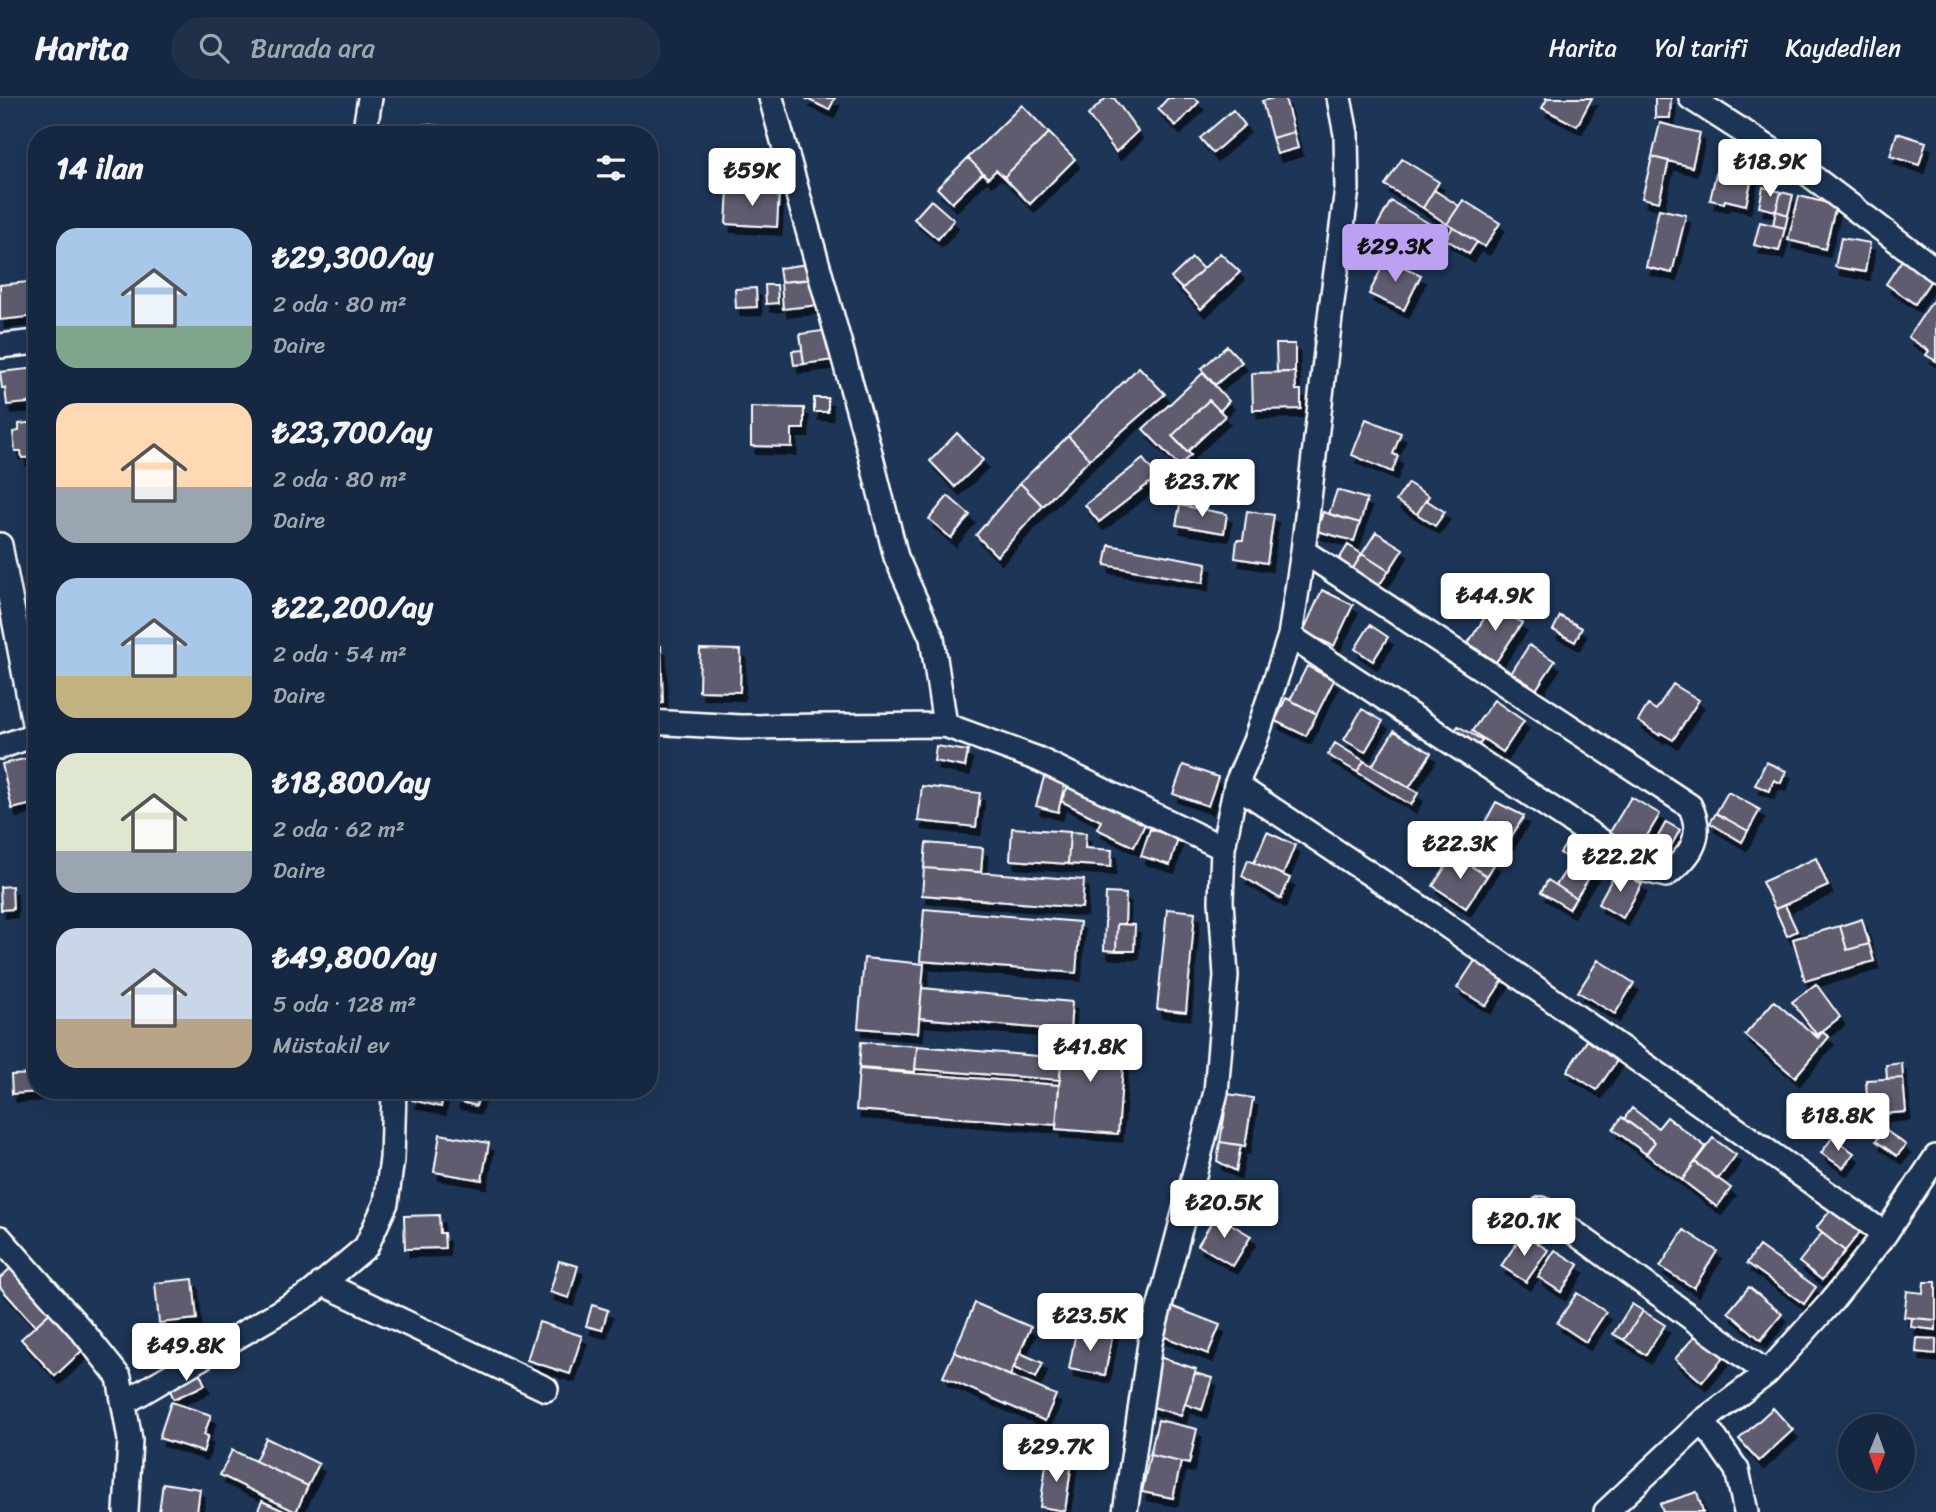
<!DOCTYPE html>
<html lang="tr">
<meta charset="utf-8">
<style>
:root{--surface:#162841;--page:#1f3048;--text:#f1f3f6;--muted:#9ea6b1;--line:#35445a;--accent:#bca0f2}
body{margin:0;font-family:Sriracha,sans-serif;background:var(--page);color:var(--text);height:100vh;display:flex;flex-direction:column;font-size:26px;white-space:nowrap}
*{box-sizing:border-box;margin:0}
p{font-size:23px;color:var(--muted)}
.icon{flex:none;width:38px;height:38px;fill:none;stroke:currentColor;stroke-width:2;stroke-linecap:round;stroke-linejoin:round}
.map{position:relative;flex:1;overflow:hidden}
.panel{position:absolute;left:28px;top:28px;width:630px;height:973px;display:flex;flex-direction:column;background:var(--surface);border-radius:28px;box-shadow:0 7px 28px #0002,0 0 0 2px var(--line)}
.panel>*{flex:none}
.needle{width:46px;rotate:181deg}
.fabs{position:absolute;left:1838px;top:1316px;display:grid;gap:14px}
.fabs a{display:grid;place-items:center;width:77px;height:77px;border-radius:50%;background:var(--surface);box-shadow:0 7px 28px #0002,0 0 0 2px var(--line);font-size:35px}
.price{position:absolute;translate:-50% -60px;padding:0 16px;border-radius:7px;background:#fff;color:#222;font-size:23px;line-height:46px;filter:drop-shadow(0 2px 4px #0008)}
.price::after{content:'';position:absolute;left:50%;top:42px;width:21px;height:16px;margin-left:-10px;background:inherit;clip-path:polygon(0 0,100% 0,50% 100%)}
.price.selected{background:var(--accent);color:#111}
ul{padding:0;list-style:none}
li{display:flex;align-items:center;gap:21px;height:175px;padding:0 28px}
li span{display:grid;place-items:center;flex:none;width:196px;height:140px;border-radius:21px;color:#555}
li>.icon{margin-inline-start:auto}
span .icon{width:84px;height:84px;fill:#fffc;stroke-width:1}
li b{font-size:30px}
h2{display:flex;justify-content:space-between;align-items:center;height:84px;padding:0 28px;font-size:30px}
header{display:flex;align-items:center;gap:42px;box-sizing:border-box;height:98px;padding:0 35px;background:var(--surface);border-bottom:2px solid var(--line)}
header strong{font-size:33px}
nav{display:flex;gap:38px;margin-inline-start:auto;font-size:24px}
.search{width:490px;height:63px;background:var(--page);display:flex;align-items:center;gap:18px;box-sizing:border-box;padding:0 24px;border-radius:38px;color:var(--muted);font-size:26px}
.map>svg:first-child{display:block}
.building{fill:#605b6f;stroke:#fff;stroke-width:2;filter:url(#shadow)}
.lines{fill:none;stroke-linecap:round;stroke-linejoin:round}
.minor-casing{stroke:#fff;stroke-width:28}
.minor{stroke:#1d3557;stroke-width:23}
</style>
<header>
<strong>Harita</strong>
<div class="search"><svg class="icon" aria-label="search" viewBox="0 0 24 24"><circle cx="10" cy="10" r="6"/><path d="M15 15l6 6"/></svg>Burada ara</div>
<nav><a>Harita</a><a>Yol tarifi</a><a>Kaydedilen</a></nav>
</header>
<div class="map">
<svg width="1936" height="1414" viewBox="0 0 1936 1414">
<defs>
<filter id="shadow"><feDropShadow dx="4.5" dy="8" stdDeviation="0" flood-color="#0009"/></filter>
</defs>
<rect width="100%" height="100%" fill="#1d3557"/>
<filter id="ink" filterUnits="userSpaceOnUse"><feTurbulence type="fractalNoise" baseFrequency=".0143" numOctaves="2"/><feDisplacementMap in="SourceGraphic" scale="14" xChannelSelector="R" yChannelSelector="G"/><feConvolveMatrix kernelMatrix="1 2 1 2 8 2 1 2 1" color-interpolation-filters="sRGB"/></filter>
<g filter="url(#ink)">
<path class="building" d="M 805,0 L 835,0 L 829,12 Z
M 1106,0 L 1114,0 L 1138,33 L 1116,54 L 1088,17 Z
M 1168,0 L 1194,0 L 1199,4 L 1176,28 L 1158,11 Z
M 1274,0 L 1285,0 L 1294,34 L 1272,40 L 1262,3 Z
M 1545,0 L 1592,0 L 1577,28 L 1542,10 L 1547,1 Z
M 1655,0 L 1671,0 L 1670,20 L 1655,20 Z
M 1022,7 L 1049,35 L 1004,79 L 996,72 L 988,80 L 968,60 Z
M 1233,12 L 1245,27 L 1213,55 L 1200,40 Z
M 1660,25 L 1700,35 L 1692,69 L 1652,59 Z
M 424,26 L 465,31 L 464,37 L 423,37 Z
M 290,32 L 290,37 L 250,37 L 250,35 Z
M 1294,34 L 1298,50 L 1277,56 L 1272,40 Z
M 1049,35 L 1075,61 L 1030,106 L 1004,79 Z
M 1897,35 L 1926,44 L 1919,67 L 1890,58 Z
M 1720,58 L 1755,66 L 1746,107 L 1725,102 L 1724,105 L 1710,102 Z
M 1652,59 L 1669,63 L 1659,104 L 1642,100 Z
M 968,60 L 983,75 L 952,105 L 937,90 Z
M 1402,61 L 1439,84 L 1423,110 L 1385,87 Z
M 1763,89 L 1781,94 L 1776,113 L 1759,109 Z
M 728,90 L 779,93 L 777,129 L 726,126 Z
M 1434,92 L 1459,108 L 1447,126 L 1423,110 Z
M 1781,94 L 1793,97 L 1788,117 L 1776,113 Z
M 1799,98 L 1836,107 L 1825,151 L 1788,142 Z
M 931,102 L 954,122 L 938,141 L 914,121 Z
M 1463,102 L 1500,125 L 1485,149 L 1447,126 Z
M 1391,103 L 1430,126 L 1416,151 L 1377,128 Z
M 1659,111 L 1686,117 L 1672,175 L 1646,169 Z
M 1776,113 L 1788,117 L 1785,130 L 1773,127 Z
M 1760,124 L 1785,130 L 1779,153 L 1754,147 Z
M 1453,129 L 1477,144 L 1469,156 L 1446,141 Z
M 1841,140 L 1870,145 L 1865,174 L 1835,169 Z
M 1220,155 L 1240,174 L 1201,211 L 1182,191 Z
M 1192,160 L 1203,171 L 1182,191 L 1171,180 Z
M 1386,161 L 1421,177 L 1404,212 L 1369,196 Z
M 1902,162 L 1931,182 L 1915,206 L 1886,186 Z
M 808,166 L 809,181 L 781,184 L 779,170 Z
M 817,181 L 819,207 L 783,211 L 781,184 Z
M 37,183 L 37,218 L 0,222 L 0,187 Z
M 765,187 L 777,187 L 778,205 L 766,206 Z
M 756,190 L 757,209 L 736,210 L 735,191 Z
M 1936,198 L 1936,263 L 1926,257 L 1929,253 L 1908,239 Z
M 829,232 L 834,262 L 804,266 L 800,236 Z
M 1276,246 L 1295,246 L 1295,274 L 1277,274 Z
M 1227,248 L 1242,264 L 1215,287 L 1201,271 Z
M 802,252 L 804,266 L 794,267 L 792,253 Z
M 1139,269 L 1165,296 L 1090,361 L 1068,338 Z
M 37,270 L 37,304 L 7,307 L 5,290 L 2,290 L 0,274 Z
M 1295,274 L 1296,292 L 1301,292 L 1301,311 L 1253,312 L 1252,275 Z
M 1203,275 L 1229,303 L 1220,313 L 1209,302 L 1172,338 L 1191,357 L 1179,368 L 1143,331 Z
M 814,300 L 828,300 L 828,314 L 814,314 Z
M 1209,302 L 1225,318 L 1187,354 L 1172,338 Z
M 751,309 L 804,310 L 804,331 L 792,331 L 792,349 L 751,348 Z
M 1366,321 L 1401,335 L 1393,356 L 1398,358 L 1392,374 L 1352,357 Z
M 37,324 L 37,359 L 22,360 L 21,353 L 15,353 L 13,334 L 19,333 L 19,326 Z
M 957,335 L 983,362 L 955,389 L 930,363 Z
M 1068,338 L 1090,361 L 1043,408 L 1020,385 Z
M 1143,361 L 1157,379 L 1099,424 L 1085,407 Z
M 1020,385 L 1043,408 L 997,458 L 976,437 Z
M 1408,385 L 1429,398 L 1417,416 L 1396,403 Z
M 1337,392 L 1367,401 L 1360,425 L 1329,416 Z
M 948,398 L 970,417 L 951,440 L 929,421 Z
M 1426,402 L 1445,414 L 1435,428 L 1417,416 Z
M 1180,407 L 1227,416 L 1224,435 L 1176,427 Z
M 1247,413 L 1274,417 L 1267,465 L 1235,460 L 1237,442 L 1243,442 Z
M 1323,414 L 1360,425 L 1354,443 L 1317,433 Z
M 1376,434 L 1403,451 L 1389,473 L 1362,456 Z
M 1109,447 L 1207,465 L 1203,485 L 1105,467 Z
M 1348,447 L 1362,456 L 1352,472 L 1338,463 Z
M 1362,456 L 1389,473 L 1378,489 L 1352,472 Z
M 1510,477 L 1538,494 L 1528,511 L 1500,494 Z
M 1322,492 L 1353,507 L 1334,548 L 1303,534 Z
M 1493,507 L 1522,525 L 1496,564 L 1468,545 Z
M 1560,518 L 1582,530 L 1575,544 L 1553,532 Z
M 1370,527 L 1388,539 L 1373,563 L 1355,551 Z
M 1529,547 L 1555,563 L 1535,593 L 1510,577 Z
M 649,548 L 661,548 L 663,605 L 649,606 Z
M 700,551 L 741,552 L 740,594 L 699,593 Z
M 1307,568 L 1334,582 L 1317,616 L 1290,602 Z
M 1673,586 L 1699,602 L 1673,642 L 1661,635 L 1659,637 L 1638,623 L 1648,607 L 1656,612 Z
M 1286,600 L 1317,616 L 1306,638 L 1275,623 Z
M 1494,602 L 1524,623 L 1503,654 L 1472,633 Z
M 1362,611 L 1383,623 L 1365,654 L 1344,642 Z
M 1458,628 L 1482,642 L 1476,652 L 1452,637 Z
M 1394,633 L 1431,655 L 1409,690 L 1372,668 Z
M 1335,645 L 1364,663 L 1357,674 L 1328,657 Z
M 936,648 L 968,653 L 965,669 L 934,663 Z
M 37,658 L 37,705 L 12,711 L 2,666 Z
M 1364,663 L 1418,695 L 1411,707 L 1357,674 Z
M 1766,664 L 1786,673 L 1781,685 L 1774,682 L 1769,693 L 1755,687 Z
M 1183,667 L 1218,679 L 1208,708 L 1173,696 Z
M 1044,679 L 1065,685 L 1058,714 L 1036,708 Z
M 1069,686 L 1146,724 L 1134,749 L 1097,731 L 1101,723 L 1061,703 Z
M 922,688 L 980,695 L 976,729 L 918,723 Z
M 1728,694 L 1760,712 L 1748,733 L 1716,715 Z
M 1631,699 L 1660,716 L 1639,751 L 1610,734 Z
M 1496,704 L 1524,718 L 1502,754 L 1477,739 Z
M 1716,715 L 1748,733 L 1742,744 L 1710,725 Z
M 1666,724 L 1680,732 L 1660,768 L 1646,760 Z
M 1012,730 L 1070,734 L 1068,766 L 1010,762 Z
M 1150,731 L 1178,740 L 1170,767 L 1141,758 Z
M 1070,734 L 1086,735 L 1085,750 L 1112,752 L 1111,769 L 1068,766 Z
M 1267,734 L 1295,747 L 1283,777 L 1254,765 Z
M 1448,735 L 1495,765 L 1487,778 L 1440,748 Z
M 1571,738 L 1603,758 L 1576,800 L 1556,787 L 1572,763 L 1560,755 Z
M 926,745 L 983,750 L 981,774 L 924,770 Z
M 1453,757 L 1487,778 L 1466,810 L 1433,788 Z
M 1816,760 L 1828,788 L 1775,811 L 1762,784 Z
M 1248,762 L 1290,780 L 1281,801 L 1242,778 Z
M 924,770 L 1084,782 L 1082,810 L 922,797 Z
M 1617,772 L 1642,786 L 1623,820 L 1598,806 Z
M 1548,782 L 1576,800 L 1569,811 L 1541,794 Z
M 12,788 L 13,811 L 1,812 L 0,789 Z
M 1106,795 L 1126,796 L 1125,826 L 1117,826 L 1116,853 L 1104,852 Z
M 1785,807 L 1797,833 L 1787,838 L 1775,811 Z
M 924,811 L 1080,824 L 1076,875 L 920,863 Z
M 1167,811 L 1195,814 L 1186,914 L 1157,911 Z
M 1862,821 L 1869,846 L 1847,852 L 1840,828 Z
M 37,826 L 37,881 L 35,881 L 31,827 Z
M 1117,826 L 1135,827 L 1134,853 L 1116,853 Z
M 1840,828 L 1847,852 L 1869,846 L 1874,863 L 1805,883 L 1793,841 Z
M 864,860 L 924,866 L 918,935 L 858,930 Z
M 1476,861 L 1505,879 L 1486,908 L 1457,890 Z
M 1598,862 L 1634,885 L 1615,916 L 1578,894 Z
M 1816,886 L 1840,919 L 1817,937 L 1792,904 Z
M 922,890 L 1072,904 L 1070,933 L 919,920 Z
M 1774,903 L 1818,940 L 1822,934 L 1829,939 L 1795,979 L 1745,937 Z
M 1063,936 L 1125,941 L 1118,1036 L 1056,1031 Z
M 1588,941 L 1618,961 L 1597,992 L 1567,973 Z
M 861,944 L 917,948 L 915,974 L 859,970 Z
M 917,948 L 1061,960 L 1060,982 L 915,971 Z
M 1902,965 L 1903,980 L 1887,981 L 1886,967 Z
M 859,971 L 1059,987 L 1056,1027 L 856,1012 Z
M 37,976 L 37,992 L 40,992 L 40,994 L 12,996 L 11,977 Z
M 1903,980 L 1906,1014 L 1868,1017 L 1866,982 Z
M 414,992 L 444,992 L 441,1009 L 412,1002 Z
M 458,992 L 481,992 L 476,1008 L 455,1002 Z
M 1228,996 L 1253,1000 L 1245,1048 L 1220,1044 Z
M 1632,1010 L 1658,1030 L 1667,1019 L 1706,1049 L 1682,1082 L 1646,1056 L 1655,1044 L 1624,1021 Z
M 1622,1019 L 1655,1044 L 1646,1056 L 1613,1031 Z
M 1884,1031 L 1906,1047 L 1897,1058 L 1876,1043 Z
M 440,1036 L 489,1045 L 482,1082 L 434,1074 Z
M 1713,1040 L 1736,1057 L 1718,1081 L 1695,1064 Z
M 1832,1040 L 1854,1055 L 1843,1070 L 1821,1055 Z
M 1220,1044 L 1241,1047 L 1236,1073 L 1217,1063 Z
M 1695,1064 L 1731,1090 L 1717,1109 L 1682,1082 Z
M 1834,1108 L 1863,1130 L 1845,1153 L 1816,1130 Z
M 439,1117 L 440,1135 L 444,1135 L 445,1150 L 405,1151 L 404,1118 Z
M 1216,1117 L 1251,1138 L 1233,1168 L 1198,1147 Z
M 1684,1132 L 1717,1153 L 1694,1190 L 1660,1169 Z
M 1822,1135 L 1845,1153 L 1822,1182 L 1799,1164 Z
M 1523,1136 L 1548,1152 L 1526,1184 L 1501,1168 Z
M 1759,1148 L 1816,1189 L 1804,1206 L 1747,1165 Z
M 1555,1152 L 1579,1167 L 1561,1194 L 1538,1179 Z
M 559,1163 L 578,1168 L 569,1200 L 550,1194 Z
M 15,1166 L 55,1210 L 35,1228 L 0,1189 L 0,1180 Z
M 193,1181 L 197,1221 L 159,1225 L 155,1185 Z
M 1924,1184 L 1936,1184 L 1936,1222 L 1904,1219 L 1907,1193 L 1923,1195 Z
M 1749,1189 L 1782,1216 L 1761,1242 L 1728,1214 Z
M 1577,1195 L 1606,1214 L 1586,1244 L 1557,1225 Z
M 975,1205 L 1031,1229 L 1010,1278 L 954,1254 Z
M 1632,1206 L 1643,1213 L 1624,1242 L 1613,1236 Z
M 592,1207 L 608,1212 L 602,1232 L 586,1228 Z
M 1080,1208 L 1116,1214 L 1112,1239 L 1076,1233 Z
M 1171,1208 L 1220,1227 L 1208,1256 L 1160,1237 Z
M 55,1210 L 88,1247 L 55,1278 L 21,1241 Z
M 1643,1213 L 1665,1227 L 1646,1257 L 1624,1242 Z
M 1912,1220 L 1936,1222 L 1936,1232 L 1911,1229 Z
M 539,1224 L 582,1238 L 570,1276 L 527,1262 Z
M 1701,1231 L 1728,1254 L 1702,1284 L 1675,1261 Z
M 1076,1233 L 1112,1239 L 1105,1277 L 1069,1271 Z
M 1917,1240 L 1936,1241 L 1936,1256 L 1916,1254 Z
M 954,1254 L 1056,1297 L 1045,1323 L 943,1279 Z
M 1020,1255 L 1043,1265 L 1036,1280 L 1014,1270 Z
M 1156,1258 L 1196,1271 L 1181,1318 L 1150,1308 Z
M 197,1269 L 205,1287 L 174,1301 L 166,1284 Z
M 1195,1275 L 1212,1280 L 1202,1312 L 1185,1306 Z
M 171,1304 L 211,1317 L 204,1337 L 208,1338 L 203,1354 L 159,1340 Z
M 1773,1310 L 1793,1332 L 1759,1363 L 1739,1341 Z
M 1158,1322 L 1197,1331 L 1189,1366 L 1150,1357 Z
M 266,1340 L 319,1366 L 308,1388 L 255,1363 Z
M 232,1352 L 308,1388 L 296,1414 L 220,1377 Z
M 1150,1357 L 1181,1364 L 1173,1400 L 1142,1394 Z
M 1047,1360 L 1072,1363 L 1065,1413 L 1040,1409 Z
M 163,1385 L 200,1391 L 197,1414 L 159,1414 Z
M 1697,1394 L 1703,1414 L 1663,1414 L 1660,1406 Z
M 262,1403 L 286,1414 L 257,1414 Z"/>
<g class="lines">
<g class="minor-casing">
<path id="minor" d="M 771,0 L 868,347 L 896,459 L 932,540 L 945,627
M 1691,0 L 1806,74 L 1936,172
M 364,37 L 370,0
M 0,248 L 37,244
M 0,447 L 36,636
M 1290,538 L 1645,772 L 1666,777 C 1691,758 1705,739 1690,708 L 1303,453
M 649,624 L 741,629 L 945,627 L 1038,661 L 1223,750
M 0,649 L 37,636
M 1236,687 L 1432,817 L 1885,1136
M 1542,1111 L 1767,1275
M 0,1140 L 84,1235 L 119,1279 L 130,1342 L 126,1414
M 322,1185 L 546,1291
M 124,1305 L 310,1196 L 366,1149 L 386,1105 L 392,1061 L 394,992
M 1703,1323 L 1737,1372 L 1746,1414
M 1125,1414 L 1150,1245 L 1216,994 L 1226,878 L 1221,803 L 1223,750 L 1236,687 L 1255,643 L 1290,538 L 1303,453 L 1331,211 L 1347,91 L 1346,36 L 1339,0
M 1606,1414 L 1703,1323 L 1767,1275 L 1831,1204 L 1885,1136 L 1936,1059"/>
</g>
<use href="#minor" class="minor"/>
</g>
</g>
</svg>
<div class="fabs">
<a><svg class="needle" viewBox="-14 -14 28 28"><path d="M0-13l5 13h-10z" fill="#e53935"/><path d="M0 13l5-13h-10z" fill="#9ea6b1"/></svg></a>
</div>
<b class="price" style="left:1770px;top:101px">₺18.9K</b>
<b class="price" style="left:752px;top:110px">₺59K</b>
<b class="price selected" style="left:1395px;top:186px">₺29.3K</b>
<b class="price" style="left:1202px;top:421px">₺23.7K</b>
<b class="price" style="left:1495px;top:535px">₺44.9K</b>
<b class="price" style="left:1460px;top:783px">₺22.3K</b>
<b class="price" style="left:1620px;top:796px">₺22.2K</b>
<b class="price" style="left:1090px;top:986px">₺41.8K</b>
<b class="price" style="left:1838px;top:1055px">₺18.8K</b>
<b class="price" style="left:1224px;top:1142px">₺20.5K</b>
<b class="price" style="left:1524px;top:1160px">₺20.1K</b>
<b class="price" style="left:1090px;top:1255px">₺23.5K</b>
<b class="price" style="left:186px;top:1285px">₺49.8K</b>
<b class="price" style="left:1056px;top:1386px">₺29.7K</b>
<section class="panel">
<h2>14 ilan<svg class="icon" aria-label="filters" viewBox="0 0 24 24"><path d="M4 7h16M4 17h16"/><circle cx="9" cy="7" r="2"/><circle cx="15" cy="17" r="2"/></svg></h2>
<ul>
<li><span style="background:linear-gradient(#a9c7e8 70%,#7fa58c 0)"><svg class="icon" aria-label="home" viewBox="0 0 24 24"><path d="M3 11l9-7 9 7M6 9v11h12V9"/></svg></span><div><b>₺29,300/ay</b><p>2 oda · 80 m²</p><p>Daire</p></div></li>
<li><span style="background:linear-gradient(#ffd9b3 60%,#9aa5b1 0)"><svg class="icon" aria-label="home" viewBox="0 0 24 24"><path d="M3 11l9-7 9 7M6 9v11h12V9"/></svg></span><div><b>₺23,700/ay</b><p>2 oda · 80 m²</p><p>Daire</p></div></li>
<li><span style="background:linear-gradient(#a9c7e8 70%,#c2b280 0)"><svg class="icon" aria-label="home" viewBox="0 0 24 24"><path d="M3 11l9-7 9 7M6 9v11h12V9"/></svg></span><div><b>₺22,200/ay</b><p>2 oda · 54 m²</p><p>Daire</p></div></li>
<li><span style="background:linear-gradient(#dfe7d0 70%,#9aa5b1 0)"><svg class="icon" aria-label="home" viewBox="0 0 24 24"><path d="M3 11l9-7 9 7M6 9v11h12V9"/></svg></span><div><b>₺18,800/ay</b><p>2 oda · 62 m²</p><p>Daire</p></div></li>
<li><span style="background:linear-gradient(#c9d6e8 65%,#b9a48a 0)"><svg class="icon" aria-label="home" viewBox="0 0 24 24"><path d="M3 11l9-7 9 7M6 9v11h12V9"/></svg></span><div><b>₺49,800/ay</b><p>5 oda · 128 m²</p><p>Müstakil ev</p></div></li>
</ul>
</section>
</div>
